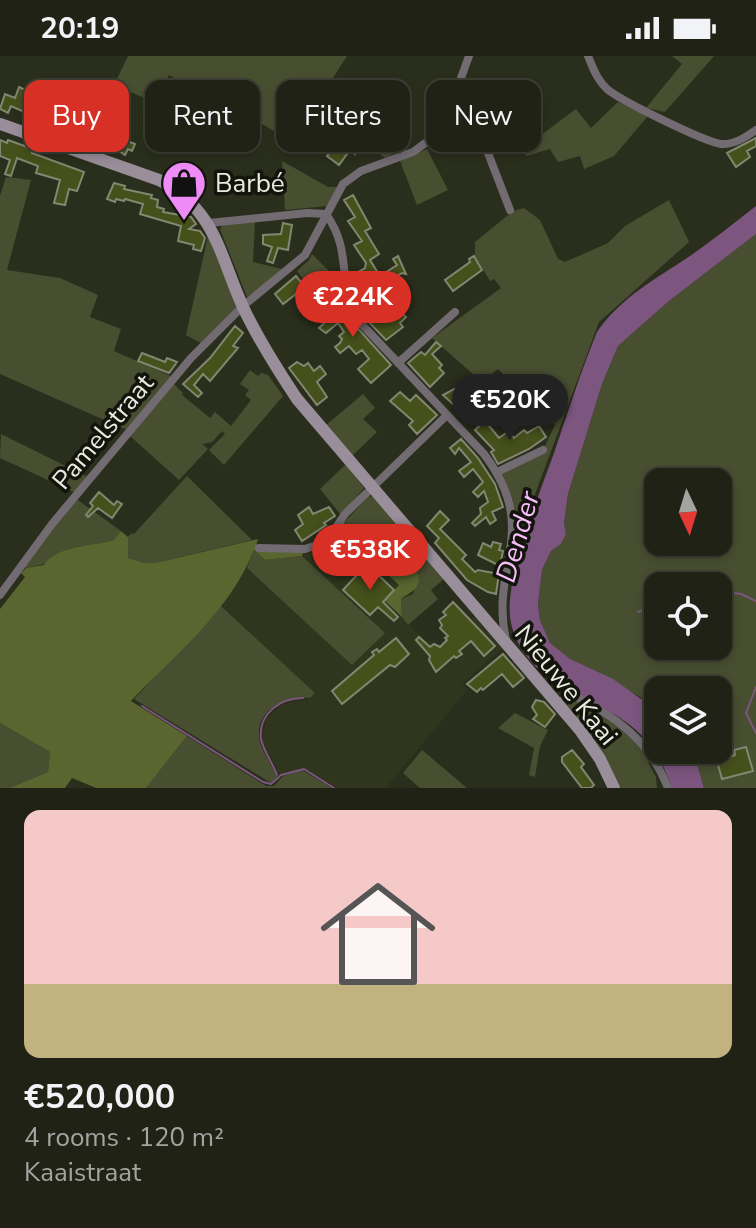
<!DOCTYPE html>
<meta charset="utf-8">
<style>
:root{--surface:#202215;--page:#2d2f22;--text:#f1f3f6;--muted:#a2a4a0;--line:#3d3f34;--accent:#d93025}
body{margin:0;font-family:"Nunito Sans",sans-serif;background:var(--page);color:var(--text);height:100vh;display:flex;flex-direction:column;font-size:30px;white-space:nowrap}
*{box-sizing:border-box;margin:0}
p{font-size:26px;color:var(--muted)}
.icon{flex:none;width:44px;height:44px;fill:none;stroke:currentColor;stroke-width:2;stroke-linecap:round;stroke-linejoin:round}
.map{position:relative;height:732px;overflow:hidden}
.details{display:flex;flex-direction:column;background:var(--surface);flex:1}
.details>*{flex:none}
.banner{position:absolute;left:24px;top:24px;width:708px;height:72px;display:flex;gap:16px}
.needle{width:52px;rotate:176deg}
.tools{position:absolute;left:644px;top:412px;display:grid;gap:16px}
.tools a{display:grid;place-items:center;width:88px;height:88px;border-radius:16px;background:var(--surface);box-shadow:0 4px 12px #0003,0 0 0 2px var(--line);font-size:40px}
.price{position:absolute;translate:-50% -68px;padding:0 18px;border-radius:28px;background:var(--accent);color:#fff;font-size:26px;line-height:52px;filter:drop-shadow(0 2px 4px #0008)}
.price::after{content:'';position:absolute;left:50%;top:48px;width:24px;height:18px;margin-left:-12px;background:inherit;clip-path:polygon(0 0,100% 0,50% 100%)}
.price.active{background:#222;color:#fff}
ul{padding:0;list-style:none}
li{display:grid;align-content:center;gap:16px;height:424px;padding:0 24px}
li span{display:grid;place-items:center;height:248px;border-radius:16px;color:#555}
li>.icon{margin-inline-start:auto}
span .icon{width:144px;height:144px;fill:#fffc;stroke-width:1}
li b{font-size:34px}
.pill{padding:0 28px;border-radius:16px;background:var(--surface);box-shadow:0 4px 12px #0003,0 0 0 2px var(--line);font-size:28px;line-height:72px}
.pill.active{background:var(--accent);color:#fff}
.status{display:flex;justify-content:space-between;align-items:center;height:56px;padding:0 40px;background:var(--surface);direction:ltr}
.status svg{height:22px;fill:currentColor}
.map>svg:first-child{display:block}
.built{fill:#30361d}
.green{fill:#484f31;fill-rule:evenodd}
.forest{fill:#5a6530}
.water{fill:#7c567f}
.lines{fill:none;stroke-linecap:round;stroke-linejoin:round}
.stream{stroke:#7c567f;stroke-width:2}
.building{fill:#46501b;stroke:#818771;stroke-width:2}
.minor{stroke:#726b72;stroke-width:8}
.secondary{stroke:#998e9a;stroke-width:12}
.labels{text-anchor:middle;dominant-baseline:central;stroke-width:7;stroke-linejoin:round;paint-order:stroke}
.poi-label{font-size:26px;fill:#e8ebdf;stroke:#13150d;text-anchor:start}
.street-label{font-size:26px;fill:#e8ebdf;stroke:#13150d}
.water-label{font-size:28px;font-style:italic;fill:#f9bdfd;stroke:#13150d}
</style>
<div class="status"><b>20:19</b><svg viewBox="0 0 49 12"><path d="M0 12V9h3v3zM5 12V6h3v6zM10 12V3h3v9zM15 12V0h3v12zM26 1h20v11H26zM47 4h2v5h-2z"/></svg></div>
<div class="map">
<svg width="756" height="732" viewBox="0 0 756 732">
<rect width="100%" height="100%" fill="#2a2e1c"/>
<path class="built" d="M 339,472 L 399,529 L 384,544 L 423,583 L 440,590 L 476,558 L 504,591 L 462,628 L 467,634 L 386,732 L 338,732 L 304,712 L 280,719 L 262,683 L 267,662 L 285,647 L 308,644 L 315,637 L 221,550 L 247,512 L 353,608 L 384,577 L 302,500 L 304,495 L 313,495 L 332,483 Z"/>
<path class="green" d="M 128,0 L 347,0 L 327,31 L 404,93 L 385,102 L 327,56 L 302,91 L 229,49 L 209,87 L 182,79 L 201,37 L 169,19 L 154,46 L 114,29 Z
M 672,0 L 714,0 L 665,56 L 646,52 L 682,8 Z
M 618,46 L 648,60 L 614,100 L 584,113 L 580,100 L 558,106 L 550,93 L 526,100 L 520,90 L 541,79 L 576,53 L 591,72 Z
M 427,93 L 448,134 L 417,149 L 400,105 Z
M 282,105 L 328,131 L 337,131 L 327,150 L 285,154 Z
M 6,121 L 31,124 L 7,214 L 60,222 L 98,239 L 90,261 L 121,273 L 114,295 L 173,321 L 127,374 L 0,318 L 0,140 Z
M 669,144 L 689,186 L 599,266 L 518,484 L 516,483 C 514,458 513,437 497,416 L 543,394 L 555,369 L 498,313 L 482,326 L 432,282 L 501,232 L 494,223 L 490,225 L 475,200 L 475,186 L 513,155 L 524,152 L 540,164 L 558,203 L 565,206 L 608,187 L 625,170 Z
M 255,166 L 253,206 L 286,214 L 247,241 L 220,173 L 223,168 Z
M 209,175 L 237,251 L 201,287 L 186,279 Z
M 756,178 L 756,732 L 704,732 L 696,704 L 690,694 L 718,694 L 718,634 L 658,634 L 658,655 L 642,642 L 560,598 L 550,587 L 540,564 L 538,548 L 542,514 L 551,495 L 561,488 L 566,478 L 564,467 L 568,438 L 602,328 L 618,290 L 669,245 ZM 658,426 L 718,426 L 718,486 L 658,486 ZM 658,530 L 718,530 L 718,590 L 658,590 Z
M 312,198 L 333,219 L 313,236 L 297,215 L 309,204 Z
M 250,314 L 258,320 L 261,317 L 268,319 L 283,340 L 224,409 L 209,394 L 225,378 L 222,375 L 212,386 L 202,388 L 208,393 L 179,424 L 130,380 L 173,327 L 183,337 L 182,339 L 210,362 L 215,356 L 231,370 L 251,344 L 245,339 L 249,334 L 240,328 Z
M 363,338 L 375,352 L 363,363 L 377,376 L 351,401 L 325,370 Z
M 1,378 L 88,421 L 76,437 L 0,402 Z
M 346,408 L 364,432 L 341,459 L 320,433 Z
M 187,420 L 252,484 L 155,507 L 145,507 L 127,502 L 128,481 L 132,477 L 134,478 Z
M 373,440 L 444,523 L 431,534 L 438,543 L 408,569 L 402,561 L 401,543 L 413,538 L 419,520 L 400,501 L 398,484 L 391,477 L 365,471 L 365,486 L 373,494 L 372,504 L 339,472 L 368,441 Z
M 75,442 L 121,475 L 115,484 C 94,490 57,489 45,508 L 26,512 L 23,510 Z
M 254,494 L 265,504 L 302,500 L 385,577 L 352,609 L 247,512 Z
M 221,550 L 315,637 L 310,642 C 286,640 252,655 260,686 C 263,697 272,710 277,721 L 271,727 L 134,643 Z
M 572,644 C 606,654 629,678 650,704 L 648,706 L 656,721 L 657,732 L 620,732 C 607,700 590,675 567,649 Z
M 515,657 L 548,674 L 540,690 L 535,721 L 529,719 L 534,692 L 498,672 Z
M 0,667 L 50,696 L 48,716 L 9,732 L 0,732 Z
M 187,680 L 266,730 L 274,730 L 283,720 L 302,714 L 332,732 L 146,732 Z
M 422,694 L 467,732 L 420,732 L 403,717 Z"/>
<path class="forest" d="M 370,470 L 391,477 L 398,484 L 400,501 L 419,519 C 419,535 412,535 401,543 L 402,561 L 384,544 L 399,529 L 372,504 L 373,494 L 363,479 L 365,471 Z
M 121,475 L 128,481 L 128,502 L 145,507 L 155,507 L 258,483 L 255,494 L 304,495 L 302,500 L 265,504 L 254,494 C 231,554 174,600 131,645 L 187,680 L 146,732 L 96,732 L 72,722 L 65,732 L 9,732 L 48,716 L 50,696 L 0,667 L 0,553 L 25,521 L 21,517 L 26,512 L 44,509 C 56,489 94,490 114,484 Z"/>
<path class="water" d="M 756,150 L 756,178 L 669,245 L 618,290 L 602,328 L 568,438 L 564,467 L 566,478 L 561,488 L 551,495 L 542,514 L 538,548 L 540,564 L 550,587 L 570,603 L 613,623 L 658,655 L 658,694 L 690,694 L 696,704 L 704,732 L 672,732 C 648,662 609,659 554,625 C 532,611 513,587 510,561 C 506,519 539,439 554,397 C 568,356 581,315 597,276 C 620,242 657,222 690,200 C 713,184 734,167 756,150 Z"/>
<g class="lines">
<path class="stream" d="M 718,535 L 741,538 L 756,545
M 638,556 L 658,548
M 756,631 L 746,657 L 756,677
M 142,650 L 263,726 L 271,728 L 281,719 L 304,713 L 334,732
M 277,719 C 273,708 263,694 261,683 C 258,658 280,642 303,642"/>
</g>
<path class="building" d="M 19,31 L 34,38 L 36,33 L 43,36 L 40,44 L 76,57 L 70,68 L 51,58 L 47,66 L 11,50 L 8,57 L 0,53 L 5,38 L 15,42 Z
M 90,56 L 97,59 L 92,71 L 135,88 L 132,95 L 128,93 L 125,99 L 119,95 L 121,91 L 109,85 L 107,90 L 95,85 L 97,81 L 85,75 L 81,72 Z
M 350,82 L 361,90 L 355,98 L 350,94 L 339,109 L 327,100 L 334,91 L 340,95 Z
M 756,82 L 756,90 L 747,95 L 750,101 L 736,111 L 727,97 Z
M 0,84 L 7,87 L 8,84 L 33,93 L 32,97 L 84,116 L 77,135 L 69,133 L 65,149 L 54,147 L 60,124 L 36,117 L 38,110 L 17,102 L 11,120 L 5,118 L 10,104 L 0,100 Z
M 114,127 L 125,130 L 124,133 L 152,139 L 151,142 L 158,144 L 157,151 L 164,153 L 163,156 L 191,161 L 196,168 L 189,173 L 200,175 L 205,182 L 201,195 L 193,193 L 194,189 L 178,185 L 181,170 L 140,158 L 143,148 L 125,143 L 124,145 L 116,143 L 115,146 L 107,143 Z
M 353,139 L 371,172 L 365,175 L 379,198 L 370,204 L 380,220 L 397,209 L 393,203 L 398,200 L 406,218 L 402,217 L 370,237 L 379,250 L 373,253 L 384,265 L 398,254 L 406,261 L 400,267 L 403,271 L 386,284 L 361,258 L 356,244 L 368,236 L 360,223 L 356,225 L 353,219 L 365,212 L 366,207 L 354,189 L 362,185 L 348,165 L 355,161 L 344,144 Z
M 283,167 L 292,169 L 288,194 L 278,192 L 273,207 L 267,205 L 272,191 L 263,188 L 263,179 L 281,178 Z
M 474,200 L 482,214 L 453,235 L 445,224 L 470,206 L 469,203 Z
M 296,220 L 305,231 L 283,248 L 275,238 Z
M 331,230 L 337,240 L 333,245 L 391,309 L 371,327 L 358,313 L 369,303 L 362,294 L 356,298 L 349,290 L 340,297 L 335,291 L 340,287 L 342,283 L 339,280 L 344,276 L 338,267 L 326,277 L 319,272 L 331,261 L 321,250 L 328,244 L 322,237 Z
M 235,270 L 243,277 L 233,290 L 238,292 L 210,325 L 203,318 L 194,329 L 202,337 L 198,341 L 183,328 L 210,302 Z
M 436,286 L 441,290 L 432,298 L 442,309 L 439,312 L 444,317 L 430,331 L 408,307 L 421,296 L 425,299 Z
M 142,297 L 165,306 L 167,302 L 177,306 L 169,317 L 138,305 Z
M 297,306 L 304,310 L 308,307 L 314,315 L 320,310 L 326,318 L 317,326 L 327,341 L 317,349 L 289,312 Z
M 454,333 L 457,334 L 472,354 L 470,355 L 473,358 L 469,363 L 443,339 Z
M 400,336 L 410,345 L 416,339 L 437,359 L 417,378 L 409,369 L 413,365 L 390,345 Z
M 485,365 L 499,382 L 509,375 L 514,382 L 524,374 L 527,377 L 539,370 L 546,381 L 529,393 L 498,408 L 491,396 L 494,394 L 475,374 Z
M 461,383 L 478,402 L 495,428 L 503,451 L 492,456 L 496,464 L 490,468 L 486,461 L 475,470 L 472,467 L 481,458 L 480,452 L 488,446 L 484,435 L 478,441 L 473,436 L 483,426 L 473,413 L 464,421 L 459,415 L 471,406 L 459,392 L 455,398 L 450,392 Z
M 99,436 L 114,449 L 117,445 L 122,448 L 112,462 L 98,452 L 88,461 L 86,459 L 93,450 L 90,447 Z
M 309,451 L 313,458 L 329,451 L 335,460 L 324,467 L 326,469 L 302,485 L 295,474 L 303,468 L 298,459 Z
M 440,455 L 449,464 L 440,473 L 466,499 L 462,503 L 475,516 L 478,514 L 499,518 L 496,538 L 488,536 L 467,524 L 435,487 L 439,482 L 427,470 Z
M 493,486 L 501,488 L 499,494 L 503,495 L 500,510 L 478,499 L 483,487 L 491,491 Z
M 367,508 L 394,534 L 383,546 L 398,561 L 394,565 L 378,551 L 370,559 L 343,534 Z
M 453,546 L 495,590 L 484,600 L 471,585 L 459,595 L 462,598 L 456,602 L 454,600 L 436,616 L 429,604 L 430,600 L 416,584 L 419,581 L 430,591 L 434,588 L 440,591 L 447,584 L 445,582 L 448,580 L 440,572 L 442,569 L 439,564 L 446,559 L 443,556 Z
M 396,582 L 409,598 L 395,611 L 390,609 L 342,648 L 332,635 L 374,599 L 372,596 L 377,593 L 379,596 Z
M 503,598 L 524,622 L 513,631 L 502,618 L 483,634 L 481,632 L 477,636 L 467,628 Z
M 536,644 L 544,646 L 555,658 L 545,671 L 533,663 L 537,659 L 532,651 Z
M 746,691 L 753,715 L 722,723 L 717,705 L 735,699 L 734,694 Z
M 572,694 L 584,708 L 581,711 L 594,729 L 591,732 L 582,732 L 562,706 L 562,701 Z"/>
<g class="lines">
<path class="minor" d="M 588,0 C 593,12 597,24 607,33 C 621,45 703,85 721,88 C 734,89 746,81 756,74
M 449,56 L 472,64 L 478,71 L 510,154
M 326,158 C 351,193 339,222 353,259 L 484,398 C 542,475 489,509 506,584
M 209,167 L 307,157 L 326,158
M 398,307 L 455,256
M 497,416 L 543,394
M 259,492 L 305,493 L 323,487 L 331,479 L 345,458 L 447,359
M 0,539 L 52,468 L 191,302 L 243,250 L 305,199 L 343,128 L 361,115 L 413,96 L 435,80 L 444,69 L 469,0
M 557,648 L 572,639 C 616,660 650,685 668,732"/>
<path class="secondary" d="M 0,68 L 159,124 C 216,154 219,198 243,251 C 258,283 277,313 297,343 L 580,674 L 600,703 L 614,732"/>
</g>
<defs>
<g id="shop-pin" transform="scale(2.3)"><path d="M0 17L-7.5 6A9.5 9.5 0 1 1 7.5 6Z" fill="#ef8bf7" stroke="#13150d"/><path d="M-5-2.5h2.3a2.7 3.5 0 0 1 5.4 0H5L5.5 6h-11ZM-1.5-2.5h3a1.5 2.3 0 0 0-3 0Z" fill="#111"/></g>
</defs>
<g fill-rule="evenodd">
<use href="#shop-pin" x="184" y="127"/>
</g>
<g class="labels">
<g class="poi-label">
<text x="215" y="127">Barbé</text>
</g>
<g class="street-label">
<text transform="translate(103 376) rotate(-50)">Pamelstraat</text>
<text transform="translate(566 629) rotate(51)">Nieuwe Kaai</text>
</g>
<g class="water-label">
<text transform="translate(518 481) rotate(-74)">Dender</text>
</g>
</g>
</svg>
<div class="tools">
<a><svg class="needle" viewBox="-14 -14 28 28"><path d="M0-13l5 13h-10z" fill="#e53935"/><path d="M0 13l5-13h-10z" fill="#a2a4a0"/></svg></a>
<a><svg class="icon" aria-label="locate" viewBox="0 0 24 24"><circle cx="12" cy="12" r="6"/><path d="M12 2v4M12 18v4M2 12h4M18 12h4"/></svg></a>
<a><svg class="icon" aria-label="layers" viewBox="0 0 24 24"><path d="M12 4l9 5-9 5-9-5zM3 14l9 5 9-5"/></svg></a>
</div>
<b class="price" style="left:353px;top:283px">€224K</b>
<b class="price active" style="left:510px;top:386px">€520K</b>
<b class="price" style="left:370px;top:536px">€538K</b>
<div class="banner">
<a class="pill active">Buy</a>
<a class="pill">Rent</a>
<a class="pill">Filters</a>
<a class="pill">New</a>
</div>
</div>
<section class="details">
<ul>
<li><span style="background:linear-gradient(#f6c9c9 70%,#c2b280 0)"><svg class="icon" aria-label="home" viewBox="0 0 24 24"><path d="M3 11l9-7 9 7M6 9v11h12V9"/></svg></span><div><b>€520,000</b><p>4 rooms · 120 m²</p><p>Kaaistraat</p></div></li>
</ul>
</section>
